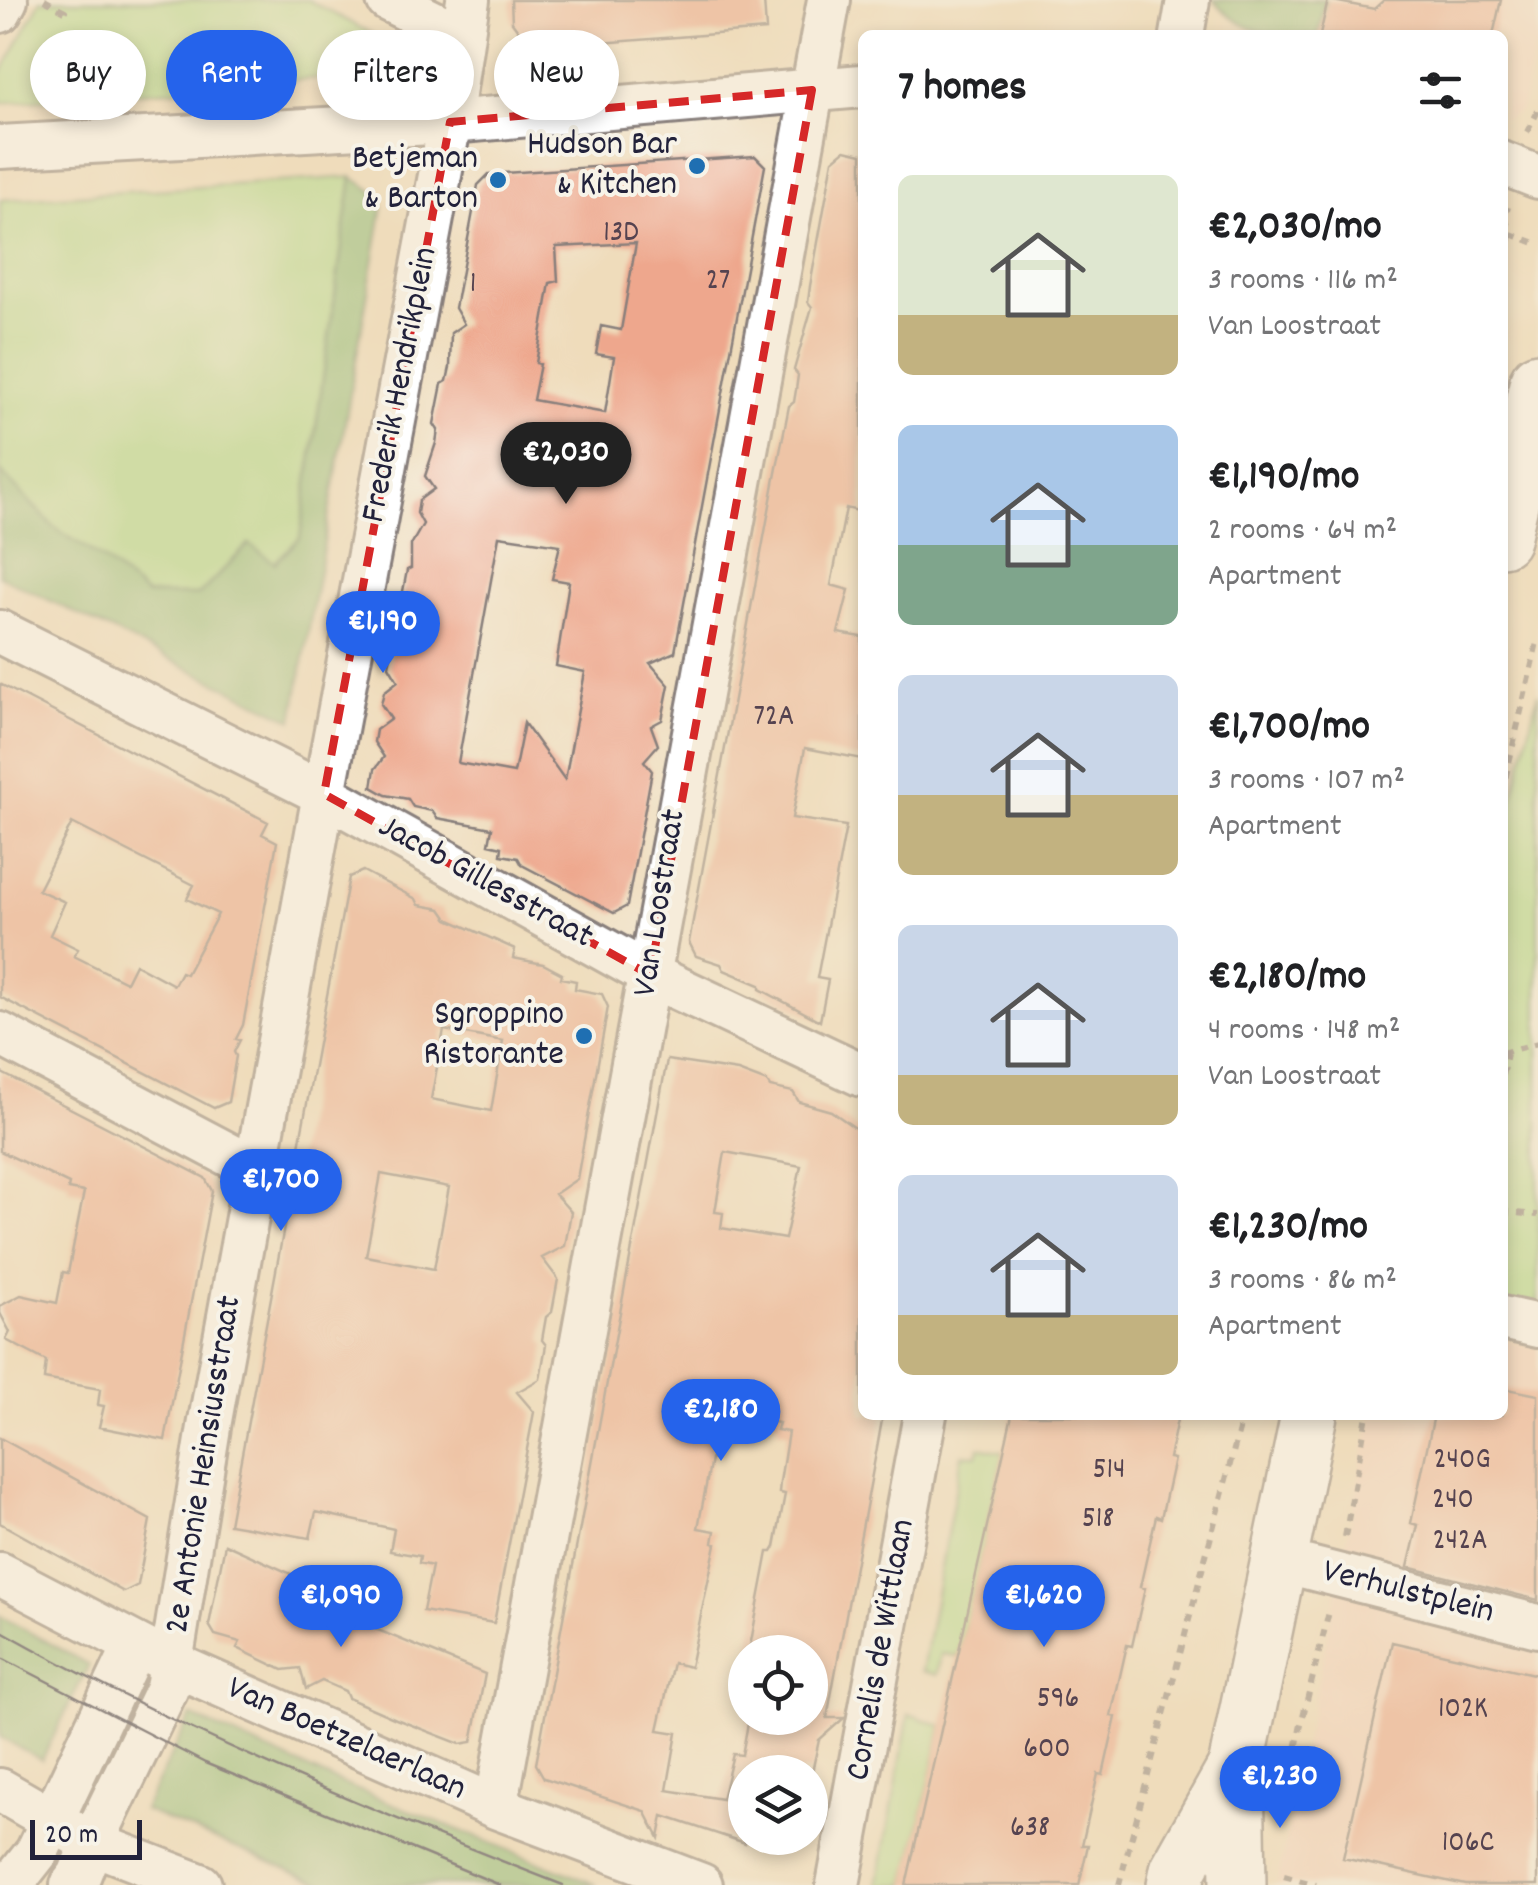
<!DOCTYPE html>
<meta charset="utf-8">
<style>
:root{--surface:#fff;--page:#f2f2f2;--text:#202124;--muted:#757577;--accent:#2563eb}
body{margin:0;font-family:Dekko,sans-serif;background:var(--page);color:var(--text);height:100vh;display:flex;flex-direction:column;font-size:38px;white-space:nowrap}
*{box-sizing:border-box;margin:0}
p{font-size:32px;color:var(--muted)}
.icon{flex:none;width:55px;height:55px;fill:none;stroke:currentColor;stroke-width:2;stroke-linecap:round;stroke-linejoin:round}
.map{position:relative;flex:1;overflow:hidden}
.details{position:absolute;left:858px;top:30px;width:650px;height:1390px;display:flex;flex-direction:column;background:var(--surface);border-radius:15px;box-shadow:0 5px 15px #0003}
.details>*{flex:none}
.banner{position:absolute;left:30px;top:30px;width:678px;height:90px;display:flex;gap:20px}
.tools{position:absolute;left:728px;top:1635px;display:grid;gap:20px}
.tools a{display:grid;place-items:center;width:100px;height:100px;border-radius:50%;background:var(--surface);box-shadow:0 5px 15px #0003;font-size:50px}
.scale{position:absolute;left:30px;bottom:25px;width:112px;box-sizing:border-box;padding-left:10px;border:5px solid #22223b;border-top:0;font-size:28px;line-height:35px;white-space:nowrap;color:#22223b;-webkit-text-stroke:8px #f7f3e8;paint-order:stroke}
.price{position:absolute;translate:-50% -85px;padding:0 22px;border-radius:35px;background:var(--accent);color:#fff;font-size:32px;line-height:65px;filter:drop-shadow(0 2px 5px #0008)}
.price::after{content:'';position:absolute;left:50%;top:60px;width:30px;height:22px;margin-left:-15px;background:inherit;clip-path:polygon(0 0,100% 0,50% 100%)}
.price.selected{background:#222;color:#fff}
ul{padding:0;list-style:none}
li{display:flex;align-items:center;gap:30px;height:250px;padding:0 40px}
li span{display:grid;place-items:center;flex:none;width:280px;height:200px;border-radius:15px;color:#555}
li>.icon{margin-inline-start:auto}
span .icon{width:120px;height:120px;fill:#fffc;stroke-width:1}
li b{font-size:42px}
h2{display:flex;justify-content:space-between;align-items:center;height:120px;padding:0 40px;font-size:42px}
.chip{padding:0 35px;border-radius:45px;background:var(--surface);box-shadow:0 5px 15px #0003;font-size:35px;line-height:90px}
.chip.selected{background:var(--accent);color:#fff}
.map>svg:first-child{display:block}
.built{fill:#f4d3c0}
.green{fill:#abdb89;stroke:#667e62;stroke-width:2.5}
.forest{fill:#88bb75;stroke:#556e58;stroke-width:2.5}
.building{fill:#eea78d;fill-rule:evenodd}
.lines{fill:none;stroke-linecap:round;stroke-linejoin:round}
.street-casing{stroke:#887f7b;stroke-width:48}
.secondary-casing{stroke:#887f7b;stroke-width:60}
.path{stroke:#887f7b;stroke-width:6;stroke-dasharray:8 8;stroke-linecap:butt}
.street{stroke:#fff;stroke-width:42}
.secondary{stroke:#fff;stroke-width:55}
.tram{stroke:#22223b;stroke-width:2.5}
.marked{fill:none;stroke:#d62828;stroke-width:8;stroke-dasharray:20 12;stroke-linejoin:round}
.poi-dot{fill:#1f6fb2;stroke:#f7f3e8;stroke-width:4}
.labels{text-anchor:middle;dominant-baseline:central;stroke-width:8;stroke-linejoin:round;paint-order:stroke}
.number-label{font-size:30px;fill:#554350}
.poi-label{font-size:35px;fill:#22223b;stroke:#f7f3e8;text-anchor:end}
.street-label{font-size:35px;fill:#22223b;stroke:#f7f3e8}
</style>
<div class="map">
<svg width="1538" height="1885" viewBox="0 0 1538 1885">
<rect width="100%" height="100%" fill="#f7f3e8"/>
<filter id="ink" filterUnits="userSpaceOnUse"><feTurbulence type="fractalNoise" baseFrequency=".01" numOctaves="2"/><feDisplacementMap in="SourceGraphic" scale="20" xChannelSelector="R" yChannelSelector="G"/><feConvolveMatrix kernelMatrix="1 2 1 2 8 2 1 2 1" color-interpolation-filters="sRGB"/></filter>
<filter id="wash" filterUnits="userSpaceOnUse"><feTurbulence type="fractalNoise" baseFrequency=".0048" numOctaves="4" result="noise"/><feDisplacementMap in="SourceGraphic" scale="40" xChannelSelector="R" yChannelSelector="G"/><feGaussianBlur stdDeviation="2.25" result="paint"/><feColorMatrix in="noise" values="0 0 0 0 0 0 0 0 0 0 0 0 0 0 0 0 0 1.4 0 .05"/><feComposite in="paint" operator="in"/></filter>
<g filter="url(#wash)">
<rect width="100%" height="100%" fill="#efdcbb"/>
<path class="built" d="M 1325,0 L 1538,0 L 1538,38 L 1521,111 L 1503,121 L 1502,35 L 1318,35 Z
M 1503,1338 L 1538,1348 L 1538,1885 L 1276,1885 L 1372,1415 L 1502,1415 Z"/>
<path class="green" d="M 41,0 L 308,0 L 408,53 L 410,71 L 0,103 L 0,76 Z
M 352,177 L 300,538 L 274,563 L 249,544 L 199,595 L 146,595 L 100,557 L 55,528 L 0,471 L 0,200 Z
M 1538,693 L 1538,1319 L 1503,1309 L 1502,843 Z
M 979,1447 L 1004,1452 L 958,1656 L 941,1654 L 937,1675 L 922,1671 L 962,1454 L 977,1455 Z
M 909,1714 L 942,1726 L 906,1885 L 878,1885 Z"/>
<path class="forest" d="M 1213,0 L 1325,0 L 1318,35 C 1275,35 1242,35 1213,0 Z
M 352,177 L 372,190 L 383,206 L 293,720 L 0,576 L 0,471 L 55,528 L 100,557 L 146,595 L 199,595 L 249,544 L 275,563 L 300,538 Z
M 0,1616 L 89,1665 L 42,1760 L 0,1737 Z
M 191,1716 L 335,1781 L 597,1885 L 326,1885 L 143,1810 Z"/>
<g id="blocks">
<path class="building" d="M 511,0 L 764,0 L 766,30 L 562,46 L 561,38 L 526,41 L 512,22 Z
M 1328,0 L 1374,9 L 1384,0 L 1501,0 L 1493,35 L 1320,35 Z
M 845,150 L 862,154 L 862,512 L 846,508 L 831,585 L 849,590 L 838,633 L 862,637 L 862,759 L 805,748 L 792,818 L 846,826 L 817,978 L 828,980 L 820,1021 L 760,989 L 760,985 L 724,970 L 721,964 L 696,956 L 689,942 L 775,478 L 789,406 L 794,402 L 796,390 L 798,375 L 794,370 L 812,307 L 808,302 L 810,286 L 833,160 Z
M 755,156 L 765,166 L 675,652 L 650,663 L 669,685 L 662,720 L 651,726 L 658,745 L 644,761 L 652,771 L 627,906 L 614,913 L 522,865 L 518,858 L 501,855 L 502,847 L 489,844 L 492,828 L 437,818 L 432,811 L 413,807 L 408,799 L 386,795 L 372,787 L 375,769 L 384,757 L 374,742 L 376,730 L 391,719 L 381,704 L 384,692 L 398,681 L 389,666 L 407,570 L 411,568 L 411,545 L 423,524 L 417,513 L 419,500 L 434,489 L 425,476 L 436,443 L 438,430 L 434,424 L 442,384 L 447,381 L 450,367 L 451,333 L 464,324 L 455,308 L 478,185 L 489,174 ZM 636,243 L 621,330 L 601,326 L 596,354 L 614,357 L 605,413 L 533,400 L 540,364 L 536,363 L 550,283 L 558,281 L 556,247 ZM 499,536 L 560,545 L 552,579 L 569,582 L 556,666 L 585,672 L 565,780 L 524,723 L 514,773 L 458,763 Z
M 0,684 L 268,822 L 262,834 L 277,842 L 243,1025 L 236,1039 L 240,1040 L 234,1052 L 236,1056 L 228,1102 L 214,1108 L 0,997 ZM 72,823 L 194,885 L 187,899 L 218,914 L 186,974 L 181,972 L 174,985 L 135,964 L 126,982 L 74,956 L 78,949 L 50,935 L 65,902 L 38,890 Z
M 363,871 L 416,899 L 419,905 L 441,909 L 448,919 L 515,949 L 513,958 L 543,964 L 562,974 L 561,978 L 576,981 L 575,989 L 602,994 L 608,1007 L 577,1179 L 555,1194 L 571,1212 L 565,1246 L 542,1258 L 558,1279 L 552,1312 L 546,1317 L 542,1340 L 546,1345 L 540,1379 L 517,1392 L 534,1412 L 494,1623 L 423,1611 L 432,1566 L 419,1563 L 420,1556 L 390,1551 L 394,1529 L 316,1512 L 310,1538 L 229,1524 L 349,877 ZM 444,1030 L 503,1041 L 491,1111 L 431,1099 ZM 381,1174 L 449,1187 L 434,1269 L 366,1256 Z
M 667,1060 L 738,1071 L 767,1082 L 770,1087 L 793,1092 L 799,1102 L 831,1111 L 862,1133 L 862,1415 L 883,1415 L 827,1718 L 844,1718 L 819,1740 L 812,1772 L 745,1772 L 745,1843 L 663,1816 L 659,1838 L 645,1811 L 544,1778 L 536,1764 ZM 725,1152 L 801,1166 L 785,1239 L 721,1228 L 723,1213 L 715,1212 ZM 720,1412 L 779,1423 L 777,1430 L 788,1432 L 780,1482 L 779,1493 L 785,1494 L 775,1547 L 772,1552 L 768,1552 L 749,1652 L 810,1652 L 810,1718 L 749,1718 L 742,1755 L 733,1754 L 722,1799 L 667,1790 L 677,1733 L 658,1730 L 673,1663 L 690,1667 L 716,1544 L 713,1543 L 715,1531 L 698,1528 Z
M 0,1072 L 205,1178 L 212,1191 L 165,1440 L 99,1427 L 104,1406 L 98,1405 L 100,1389 L 44,1379 L 46,1361 L 6,1340 L 10,1332 L 0,1313 L 0,1306 L 21,1295 L 57,1303 L 63,1272 L 68,1273 L 84,1192 L 68,1189 L 69,1184 L 0,1151 Z
M 1502,1388 L 1538,1395 L 1538,1600 L 1408,1567 L 1418,1525 L 1411,1523 L 1434,1415 L 1502,1415 Z
M 1012,1415 L 1178,1415 L 1169,1458 L 1174,1459 L 1161,1518 L 1156,1516 L 1140,1587 L 1145,1588 L 1132,1646 L 1127,1645 L 1111,1716 L 1116,1717 L 1103,1775 L 1098,1774 L 1082,1845 L 1088,1845 L 1079,1885 L 906,1885 Z
M 0,1438 L 150,1520 L 138,1585 L 124,1592 L 0,1523 Z
M 225,1544 L 302,1579 L 300,1584 L 327,1596 L 324,1608 L 485,1674 L 472,1742 L 460,1744 L 396,1719 L 348,1698 L 345,1691 L 322,1681 L 306,1689 L 300,1668 L 283,1670 L 237,1648 L 240,1642 L 215,1635 L 209,1625 Z
M 1392,1642 L 1538,1675 L 1538,1885 L 1465,1885 L 1343,1858 Z"/>
</g>
</g>
<g filter="url(#ink)">
<use href="#blocks" fill-opacity="0" stroke="#887f7b" stroke-width="2.5"/>
<g class="lines">
<g class="street-casing">
<path id="street" d="M 388,0 L 461,36
M 0,11 L 6,0
M 1182,35 L 1188,0
M 0,147 L 450,122 L 862,86
M 1502,163 L 1538,177
M 0,632 L 324,794 L 450,122 L 468,0
M 0,1034 L 256,1169
M 1502,1318 L 1538,1326
M 1278,1560 L 1538,1626
M 0,1574 L 173,1664 L 496,1807 L 701,1885
M 0,1790 L 92,1843 L 200,1885
M 496,1807 C 608,1204 714,601 829,0
M 11,1885 L 37,1852 L 135,1645
M 72,1885 L 79,1876 L 92,1843 L 167,1688 L 210,1421 L 324,794 L 650,975 L 862,1075
M 838,1885 L 925,1415"/>
</g>
<g class="secondary-casing">
<path id="secondary" d="M 1502,539 L 1538,381
M 1175,1885 L 1178,1870 L 1236,1767
M 1238,1885 L 1236,1767 L 1309,1415"/>
</g>
<path class="path" d="M 44,0 L 65,11 L 64,13
M 1527,132 L 1538,111
M 1511,234 L 1538,244
M 1502,272 L 1511,234 L 1505,218 L 1508,207
M 1502,793 L 1538,638
M 1502,1053 L 1538,1043
M 1502,1075 L 1507,1054
M 1502,1212 L 1538,1215
M 1345,1537 L 1367,1415
M 1285,1810 L 1300,1728 L 1329,1612
M 1284,1876 L 1316,1885
M 1119,1885 L 1243,1415"/>
<use href="#street" class="street"/>
<use href="#secondary" class="secondary"/>
<path class="tram" d="M 0,1630 C 181,1732 370,1810 563,1885
M 0,1657 L 205,1763 L 500,1885"/>
</g>
</g>
<path d="M0 0H1538V1885H0ZM 812,90 L 650,975 L 324,794 L 450,122 Z" fill="#efdcbb" fill-opacity=".55" fill-rule="evenodd"/>
<path class="marked" d="M 812,90 L 650,975 L 324,794 L 450,122 Z"/>
<g class="poi-dot">
<circle cx="697" cy="166" r="10"/>
<circle cx="498" cy="180" r="10"/>
<circle cx="584" cy="1036" r="10"/>
</g>
<g class="labels">
<g class="number-label">
<text x="621" y="234">13D</text>
<text x="718" y="282">27</text>
<text x="473" y="285">1</text>
<text x="774" y="718">72A</text>
<text x="1462" y="1461">240G</text>
<text x="1109" y="1471">514</text>
<text x="1453" y="1501">240</text>
<text x="1098" y="1520">518</text>
<text x="1460" y="1542">242A</text>
<text x="1058" y="1700">596</text>
<text x="1463" y="1710">102K</text>
<text x="1047" y="1750">600</text>
<text x="1030" y="1829">638</text>
<text x="1468" y="1844">106C</text>
</g>
<g class="poi-label">
<text x="677" y="146">Hudson Bar<tspan x="677" dy="40">&amp; Kitchen</tspan></text>
<text x="478" y="160">Betjeman<tspan x="478" dy="40">&amp; Barton</tspan></text>
<text x="564" y="1016">Sgroppino<tspan x="564" dy="40">Ristorante</tspan></text>
</g>
<g class="street-label">
<text transform="translate(401 385) rotate(-79)">Frederik Hendrikplein</text>
<text transform="translate(485 883) rotate(29)">Jacob Gillesstraat</text>
<text transform="translate(661 903) rotate(-81)">Van Loostraat</text>
<text transform="translate(205 1465) rotate(-81)">2e Antonie Heinsiusstraat</text>
<text transform="translate(1408 1593) rotate(14)">Verhulstplein</text>
<text transform="translate(882 1650) rotate(-80)">Cornelis de Wittlaan</text>
<text transform="translate(346 1740) rotate(24)">Van Boetzelaerlaan</text>
</g>
</g>
</svg>
<div class="tools">
<a><svg class="icon" aria-label="locate" viewBox="0 0 24 24"><circle cx="12" cy="12" r="6"/><path d="M12 2v4M12 18v4M2 12h4M18 12h4"/></svg></a>
<a><svg class="icon" aria-label="layers" viewBox="0 0 24 24"><path d="M12 4l9 5-9 5-9-5zM3 14l9 5 9-5"/></svg></a>
</div>
<div class="scale">20 m</div>
<b class="price selected" style="left:566px;top:507px">€2,030</b>
<b class="price" style="left:383px;top:676px">€1,190</b>
<b class="price" style="left:281px;top:1234px">€1,700</b>
<b class="price" style="left:721px;top:1464px">€2,180</b>
<b class="price" style="left:341px;top:1650px">€1,090</b>
<b class="price" style="left:1044px;top:1650px">€1,620</b>
<b class="price" style="left:1280px;top:1831px">€1,230</b>
<div class="banner">
<a class="chip">Buy</a>
<a class="chip selected">Rent</a>
<a class="chip">Filters</a>
<a class="chip">New</a>
</div>
<section class="details">
<h2>7 homes<svg class="icon" aria-label="filters" viewBox="0 0 24 24"><path d="M4 7h16M4 17h16"/><circle cx="9" cy="7" r="2"/><circle cx="15" cy="17" r="2"/></svg></h2>
<ul>
<li><span style="background:linear-gradient(#dfe7d0 70%,#c2b280 0)"><svg class="icon" aria-label="home" viewBox="0 0 24 24"><path d="M3 11l9-7 9 7M6 9v11h12V9"/></svg></span><div><b>€2,030/mo</b><p>3 rooms · 116 m²</p><p>Van Loostraat</p></div></li>
<li><span style="background:linear-gradient(#a9c7e8 60%,#7fa58c 0)"><svg class="icon" aria-label="home" viewBox="0 0 24 24"><path d="M3 11l9-7 9 7M6 9v11h12V9"/></svg></span><div><b>€1,190/mo</b><p>2 rooms · 64 m²</p><p>Apartment</p></div></li>
<li><span style="background:linear-gradient(#c9d6e8 60%,#c2b280 0)"><svg class="icon" aria-label="home" viewBox="0 0 24 24"><path d="M3 11l9-7 9 7M6 9v11h12V9"/></svg></span><div><b>€1,700/mo</b><p>3 rooms · 107 m²</p><p>Apartment</p></div></li>
<li><span style="background:linear-gradient(#c9d6e8 75%,#c2b280 0)"><svg class="icon" aria-label="home" viewBox="0 0 24 24"><path d="M3 11l9-7 9 7M6 9v11h12V9"/></svg></span><div><b>€2,180/mo</b><p>4 rooms · 148 m²</p><p>Van Loostraat</p></div></li>
<li><span style="background:linear-gradient(#c9d6e8 70%,#c2b280 0)"><svg class="icon" aria-label="home" viewBox="0 0 24 24"><path d="M3 11l9-7 9 7M6 9v11h12V9"/></svg></span><div><b>€1,230/mo</b><p>3 rooms · 86 m²</p><p>Apartment</p></div></li>
</ul>
</section>
</div>
